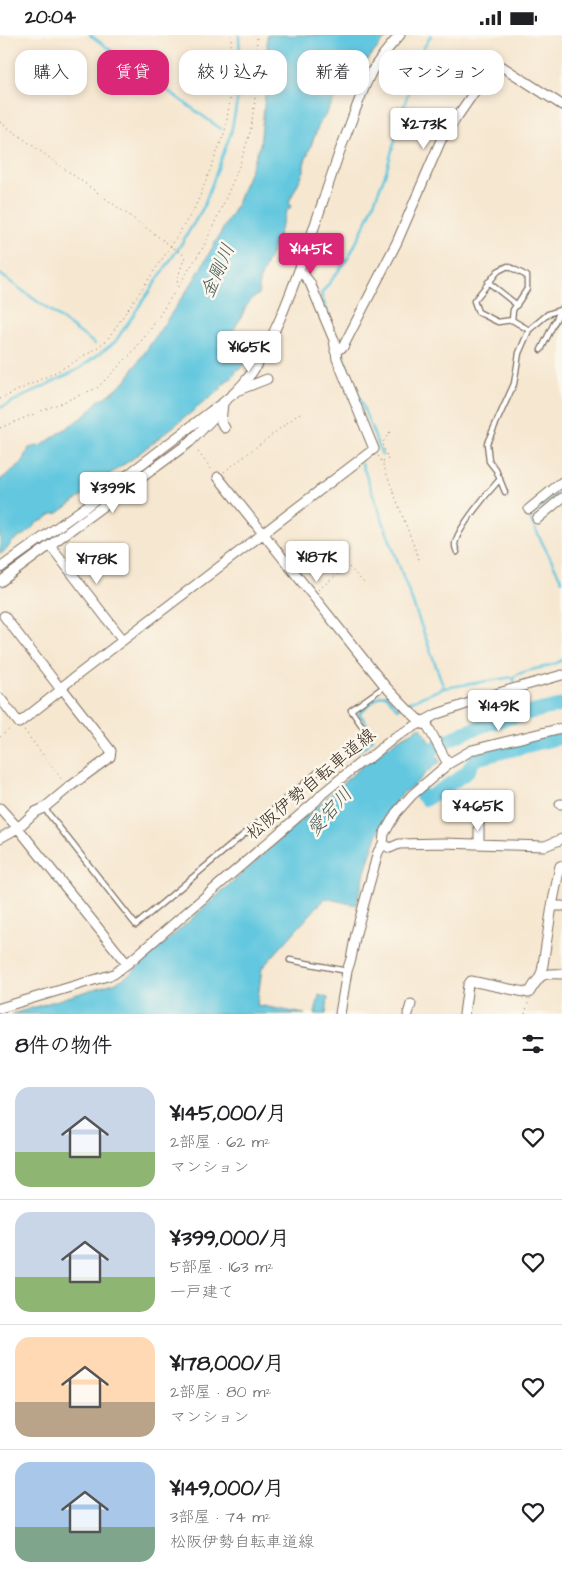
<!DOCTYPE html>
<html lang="ja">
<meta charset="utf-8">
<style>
:root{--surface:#fff;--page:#f6f6f6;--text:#202124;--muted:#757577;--line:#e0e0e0;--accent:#db2777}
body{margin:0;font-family:"Architects Daughter","Klee One",sans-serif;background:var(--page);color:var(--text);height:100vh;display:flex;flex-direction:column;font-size:19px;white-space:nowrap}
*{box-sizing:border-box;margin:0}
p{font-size:16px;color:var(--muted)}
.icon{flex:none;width:28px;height:28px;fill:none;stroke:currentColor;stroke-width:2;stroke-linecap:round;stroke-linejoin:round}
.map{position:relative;height:979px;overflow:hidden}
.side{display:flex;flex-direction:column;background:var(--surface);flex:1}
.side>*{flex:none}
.top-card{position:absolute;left:15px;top:15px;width:532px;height:45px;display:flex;gap:10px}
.price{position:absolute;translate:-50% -42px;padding:0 11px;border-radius:5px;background:#fff;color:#222;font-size:16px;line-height:32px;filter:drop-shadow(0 1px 2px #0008)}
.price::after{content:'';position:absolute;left:50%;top:30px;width:15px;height:11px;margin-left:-8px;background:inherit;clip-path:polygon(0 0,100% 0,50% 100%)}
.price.on{background:var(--accent);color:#fff}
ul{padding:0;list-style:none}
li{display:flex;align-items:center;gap:15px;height:125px;padding:0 15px}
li+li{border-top:1px solid var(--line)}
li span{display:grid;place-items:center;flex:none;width:140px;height:100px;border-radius:15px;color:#555}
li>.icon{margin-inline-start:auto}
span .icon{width:60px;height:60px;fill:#fffc;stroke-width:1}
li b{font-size:21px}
h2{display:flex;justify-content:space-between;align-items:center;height:60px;padding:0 15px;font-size:21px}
.chip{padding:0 18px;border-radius:15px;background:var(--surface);box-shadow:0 2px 8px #0003;font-size:18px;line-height:45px}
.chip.on{background:var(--accent);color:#fff}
.status{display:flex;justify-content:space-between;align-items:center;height:35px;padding:0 25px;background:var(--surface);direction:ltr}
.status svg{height:14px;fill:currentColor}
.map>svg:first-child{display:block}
.water{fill:#62c7df;stroke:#4e787e}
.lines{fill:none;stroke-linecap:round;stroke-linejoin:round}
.stream{stroke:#62c7df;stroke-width:2.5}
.river{stroke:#62c7df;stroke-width:14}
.service-casing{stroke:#7c6c5c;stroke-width:7}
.minor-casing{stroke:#7c6c5c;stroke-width:11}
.secondary-casing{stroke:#7c6c5c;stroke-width:15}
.path{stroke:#7c6c5c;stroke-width:1;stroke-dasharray:1 4;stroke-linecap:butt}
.service{stroke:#fff;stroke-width:4.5}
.minor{stroke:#fff;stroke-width:9}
.secondary{stroke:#fff;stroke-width:12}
.labels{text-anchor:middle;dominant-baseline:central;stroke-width:5;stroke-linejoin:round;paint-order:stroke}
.street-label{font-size:18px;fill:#3b2a1e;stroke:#fbf7ec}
.water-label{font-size:19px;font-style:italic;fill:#475958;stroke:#fbf7ec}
</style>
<div class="status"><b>20:04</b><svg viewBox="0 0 49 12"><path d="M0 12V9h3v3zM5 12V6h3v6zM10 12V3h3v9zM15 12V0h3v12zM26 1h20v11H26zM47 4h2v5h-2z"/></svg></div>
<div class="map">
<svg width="562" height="979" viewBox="0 0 562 979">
<rect width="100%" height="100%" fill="#fbf7ec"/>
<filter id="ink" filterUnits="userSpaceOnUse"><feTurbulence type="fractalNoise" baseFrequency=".02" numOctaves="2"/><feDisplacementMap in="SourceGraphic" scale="10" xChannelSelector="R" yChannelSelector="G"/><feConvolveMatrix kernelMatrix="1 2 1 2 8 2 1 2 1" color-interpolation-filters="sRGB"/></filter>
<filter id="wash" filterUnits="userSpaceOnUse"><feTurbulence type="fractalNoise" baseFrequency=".0096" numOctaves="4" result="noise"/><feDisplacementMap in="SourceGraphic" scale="20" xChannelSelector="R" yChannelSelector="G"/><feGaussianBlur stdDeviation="1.12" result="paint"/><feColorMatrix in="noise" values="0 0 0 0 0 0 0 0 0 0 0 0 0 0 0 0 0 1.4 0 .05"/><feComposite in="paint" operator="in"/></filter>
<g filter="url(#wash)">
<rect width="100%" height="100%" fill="#f6e7d0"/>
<path class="water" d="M 267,0 L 388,0 L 354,42 L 337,60 L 323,84 L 320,87 L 304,129 L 304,136 L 289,167 L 291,172 L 286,177 L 277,204 L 259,246 L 259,259 C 247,266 247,271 241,282 C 238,288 234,294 230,300 C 233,314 223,310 238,325 L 251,320 L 240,334 L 236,335 C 235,342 232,344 225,346 L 226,348 L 221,351 L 221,354 L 132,424 L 105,442 L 106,444 L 58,478 L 50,480 L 44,485 L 38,487 L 26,499 L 13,506 L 6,515 L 0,519 L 0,445 L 23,427 L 29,413 L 42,410 L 88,378 L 98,366 L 110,359 L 126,345 L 194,245 L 236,171 L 260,110 L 267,43 Z
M 421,692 L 440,727 C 430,733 422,742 414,750 C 410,753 405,756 402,759 C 376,785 366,836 356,870 L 325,863 L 262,933 L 257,970 L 305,979 L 12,979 L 117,947 L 130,939 L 361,732 L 397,705 Z
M 319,960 L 328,963 L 326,979 L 315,979 Z"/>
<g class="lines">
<path class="stream" d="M 90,0 L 221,94
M 0,239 L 95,309
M 330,285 L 321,259 L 349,222 L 368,183 L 386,137 L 417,25 L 431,0
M 341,316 L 382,420
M 0,373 L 79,334 L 115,307 L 180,211 L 203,173 L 231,98 L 241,46 L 239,0
M 562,455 L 529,482 L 562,546
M 515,650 L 513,642 C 528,632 547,635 562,625
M 444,653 L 513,642
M 517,655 L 524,680
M 357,715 L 363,713 L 373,704 L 367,689 L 359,678 L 380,661 L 386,660 L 398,674 L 409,667 L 444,653 L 362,429"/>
<path class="river" d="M 427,718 C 466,690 516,681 562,670
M 421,759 L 426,764 L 456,745 L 467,737 L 475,724 L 562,702"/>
</g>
</g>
<g filter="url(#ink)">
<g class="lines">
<g class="service-casing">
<path id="service" d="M 488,247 L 517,270
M 512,285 L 513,275 L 527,254 L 527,241 L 508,231 L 498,236 L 474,266 L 478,277 L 498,287 L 512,285 L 529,295
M 541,315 L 561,274
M 505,457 L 496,435 L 489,426 L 487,408 L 514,349 L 519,318 L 529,295 L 548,279 L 562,274
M 457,517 C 456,515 455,512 455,510 C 455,496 490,455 500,444
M 364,694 L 351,675 L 385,651
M 44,773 L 136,890 L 318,737
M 290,925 L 347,936"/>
</g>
<g class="minor-casing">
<path id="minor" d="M 335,316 L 343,312 L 397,207 L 441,105 L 495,27 L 562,70
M 239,355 L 267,344
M 218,442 L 385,651 L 408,675 L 421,687
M 529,474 L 562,447
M 537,484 L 562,463
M 50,510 L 123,605
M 0,533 L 87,471 L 211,376 C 249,352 261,325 279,286 C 304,229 321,169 342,110 C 352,86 360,59 372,36 C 380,23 390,11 400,0
M 0,547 L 190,407 L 218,378 L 223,368 L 221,387 L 225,393
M 0,663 L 19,688 L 62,654 L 59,652 L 4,581
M 426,688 L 448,729
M 560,769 L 562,769
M 0,773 L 18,793 L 127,929
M 0,803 L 18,793 L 35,777 L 44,773 L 68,753 L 110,722 L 111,716 L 65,657 L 62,654 L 63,651 L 374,414 L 337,324 L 334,305 L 310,248 L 304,240 L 299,236
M 383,809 L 390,813 L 399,809 L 443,808 L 545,811 L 562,804
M 479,809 L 479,767
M 552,871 L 562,871
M 540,941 L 542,936 L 552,871 L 560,831
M 0,973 L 114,939 L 127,929 L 316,766 L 322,759 L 361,727 L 368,724 L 395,702 L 437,679 L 502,657 L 562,640
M 340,979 L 347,936 L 351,924 L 356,898 L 378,817 L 383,809 L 384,799 L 396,778 L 412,760 L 448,729 L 472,715 L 562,693
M 408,979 L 411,969
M 464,979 L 468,950 L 471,946 L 529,958 C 541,939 540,938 562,939"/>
</g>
<g class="secondary-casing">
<path id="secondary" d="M 421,687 L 426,688"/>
</g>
<path class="path" d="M 0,87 L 185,221 L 177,245 L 178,250
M 0,364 L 56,337 L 91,317 L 107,305 L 171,211 L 194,174 L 200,161 L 225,96 L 232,52 L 231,0
M 0,393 L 97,353 L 131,319 L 150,295 L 204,211 L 225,165 L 240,129 L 250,98 L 255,66 L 257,0
M 195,413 L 212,435
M 378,421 L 382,427 L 420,527
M 383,427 L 388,424 L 382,409 L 391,395
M 224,437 L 300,378
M 318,555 L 348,531 L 364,548
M 24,695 L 63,746
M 0,702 L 11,693
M 525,979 L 529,965"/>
<use href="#service" class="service"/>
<use href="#minor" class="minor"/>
<use href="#secondary" class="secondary"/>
</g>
</g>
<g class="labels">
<g class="street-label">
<text transform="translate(311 749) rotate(-40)">松阪伊勢自転車道線</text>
</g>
<g class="water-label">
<text transform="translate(218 236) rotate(-66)">金剛川</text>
<text transform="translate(330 777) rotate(-48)">愛宕川</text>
</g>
</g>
</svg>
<b class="price" style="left:424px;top:115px">¥273K</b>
<b class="price on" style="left:311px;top:240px">¥145K</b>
<b class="price" style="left:249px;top:338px">¥165K</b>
<b class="price" style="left:113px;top:479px">¥399K</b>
<b class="price" style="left:317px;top:548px">¥187K</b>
<b class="price" style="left:97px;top:550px">¥178K</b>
<b class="price" style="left:499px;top:697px">¥149K</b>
<b class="price" style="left:478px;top:797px">¥465K</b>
<div class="top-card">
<a class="chip">購入</a>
<a class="chip on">賃貸</a>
<a class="chip">絞り込み</a>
<a class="chip">新着</a>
<a class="chip">マンション</a>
</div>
</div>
<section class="side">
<h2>8件の物件<svg class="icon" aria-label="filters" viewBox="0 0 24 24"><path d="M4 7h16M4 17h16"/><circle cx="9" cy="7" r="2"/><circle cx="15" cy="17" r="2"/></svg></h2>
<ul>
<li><span style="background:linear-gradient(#c9d6e8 65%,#8fb573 0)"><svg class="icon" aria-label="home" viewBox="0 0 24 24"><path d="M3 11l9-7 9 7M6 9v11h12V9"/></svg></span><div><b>¥145,000/月</b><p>2部屋 · 62 m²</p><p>マンション</p></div><svg class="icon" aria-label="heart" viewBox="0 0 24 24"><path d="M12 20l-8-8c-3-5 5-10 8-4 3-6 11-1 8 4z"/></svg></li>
<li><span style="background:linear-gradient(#c9d6e8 65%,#8fb573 0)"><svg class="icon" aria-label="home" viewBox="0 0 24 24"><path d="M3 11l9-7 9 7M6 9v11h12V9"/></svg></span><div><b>¥399,000/月</b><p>5部屋 · 163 m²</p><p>一戸建て</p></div><svg class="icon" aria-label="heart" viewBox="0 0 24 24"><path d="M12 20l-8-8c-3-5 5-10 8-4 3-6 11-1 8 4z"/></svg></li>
<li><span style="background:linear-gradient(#ffd9b3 65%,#b9a48a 0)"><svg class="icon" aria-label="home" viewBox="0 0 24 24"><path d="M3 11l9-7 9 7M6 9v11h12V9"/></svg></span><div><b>¥178,000/月</b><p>2部屋 · 80 m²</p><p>マンション</p></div><svg class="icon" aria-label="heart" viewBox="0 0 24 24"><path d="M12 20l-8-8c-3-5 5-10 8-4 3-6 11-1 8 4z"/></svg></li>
<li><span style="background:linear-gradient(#a9c7e8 65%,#7fa58c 0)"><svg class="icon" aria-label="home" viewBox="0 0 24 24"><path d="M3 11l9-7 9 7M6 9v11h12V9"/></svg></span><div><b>¥149,000/月</b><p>3部屋 · 74 m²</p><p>松阪伊勢自転車道線</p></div><svg class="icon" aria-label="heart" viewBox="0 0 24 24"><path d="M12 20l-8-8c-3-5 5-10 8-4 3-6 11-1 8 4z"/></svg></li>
</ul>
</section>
